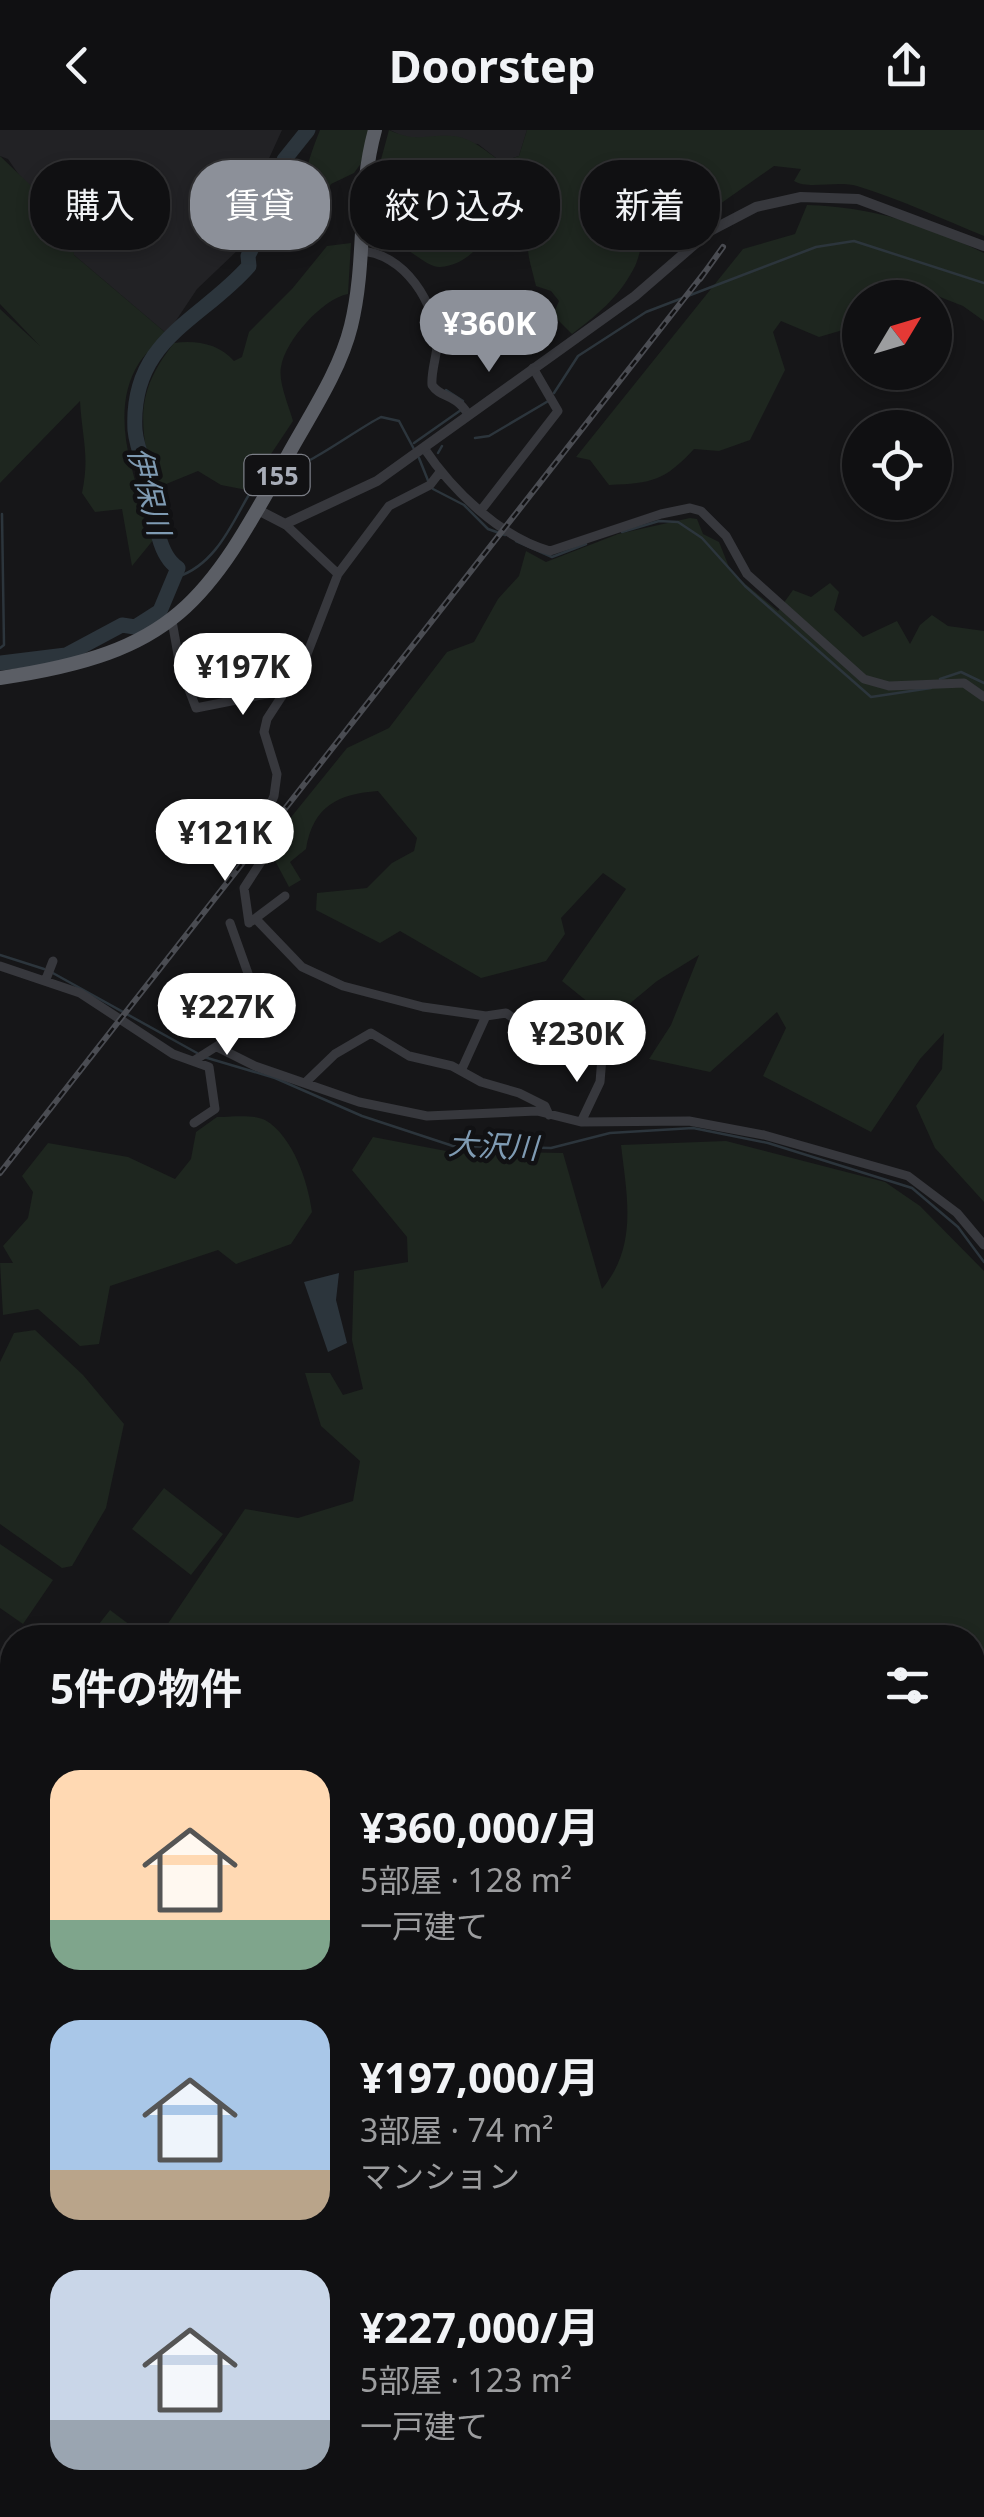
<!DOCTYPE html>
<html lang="ja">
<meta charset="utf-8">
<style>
:root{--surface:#101012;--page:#1e1e20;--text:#f1f3f6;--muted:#9c9d9f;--line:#303032;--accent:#8c9099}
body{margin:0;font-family:"Noto Sans","Noto Sans JP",sans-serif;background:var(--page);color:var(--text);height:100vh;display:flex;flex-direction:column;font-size:38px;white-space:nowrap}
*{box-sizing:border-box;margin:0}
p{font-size:32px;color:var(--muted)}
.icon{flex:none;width:55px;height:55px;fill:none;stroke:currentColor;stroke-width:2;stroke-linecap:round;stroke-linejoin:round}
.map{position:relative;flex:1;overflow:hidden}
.side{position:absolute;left:0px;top:1495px;width:985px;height:892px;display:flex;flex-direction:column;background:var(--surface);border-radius:40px 40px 0 0;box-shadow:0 5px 15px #0003,0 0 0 2px var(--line)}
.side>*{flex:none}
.guide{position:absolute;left:30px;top:30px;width:925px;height:90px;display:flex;gap:20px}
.needle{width:65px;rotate:52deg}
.controls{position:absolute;left:842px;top:150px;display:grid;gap:20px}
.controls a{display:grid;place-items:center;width:110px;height:110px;border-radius:50%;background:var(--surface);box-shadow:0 5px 15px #0003,0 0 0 2px var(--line);font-size:50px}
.price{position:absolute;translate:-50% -85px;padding:0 22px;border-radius:35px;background:#fff;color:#222;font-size:32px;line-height:65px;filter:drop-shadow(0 2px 5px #0008)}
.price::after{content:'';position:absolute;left:50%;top:60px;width:30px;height:22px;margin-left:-15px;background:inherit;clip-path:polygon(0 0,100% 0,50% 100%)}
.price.selected{background:var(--accent);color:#fff}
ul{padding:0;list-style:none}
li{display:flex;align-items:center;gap:30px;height:250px;padding:0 50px}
li span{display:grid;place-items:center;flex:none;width:280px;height:200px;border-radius:30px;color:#555}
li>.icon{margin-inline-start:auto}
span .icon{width:120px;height:120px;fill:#fffc;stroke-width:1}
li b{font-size:42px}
h2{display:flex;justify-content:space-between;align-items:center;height:120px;padding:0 50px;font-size:42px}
.tag{padding:0 35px;border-radius:40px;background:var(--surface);box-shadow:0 5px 15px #0003,0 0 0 2px var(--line);font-size:35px;line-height:90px}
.tag.selected{background:var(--accent);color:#fff}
header{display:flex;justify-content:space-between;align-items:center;height:130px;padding:0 50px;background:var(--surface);font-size:45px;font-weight:700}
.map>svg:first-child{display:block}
.built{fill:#222225}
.green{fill:#1e261f}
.water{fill:#2c353c}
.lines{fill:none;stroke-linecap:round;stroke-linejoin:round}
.stream{stroke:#2c353c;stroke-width:2.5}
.river{stroke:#2c353c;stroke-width:15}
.minor{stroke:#37383d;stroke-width:9}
.tertiary{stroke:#37383d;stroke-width:10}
.trunk{stroke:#5b5e65;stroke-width:14}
.rail-casing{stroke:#4a4c52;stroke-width:6}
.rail{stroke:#111113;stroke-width:2.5;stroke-dasharray:8;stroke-linecap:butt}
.labels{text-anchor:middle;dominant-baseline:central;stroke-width:9;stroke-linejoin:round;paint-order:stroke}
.shield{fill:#111113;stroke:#7b7e86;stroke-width:2.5}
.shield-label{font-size:25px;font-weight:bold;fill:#a8adb8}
.water-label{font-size:30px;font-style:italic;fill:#7f9bb3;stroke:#111113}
</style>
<header><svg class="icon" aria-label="back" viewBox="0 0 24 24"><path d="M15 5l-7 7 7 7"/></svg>Doorstep<svg class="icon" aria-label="share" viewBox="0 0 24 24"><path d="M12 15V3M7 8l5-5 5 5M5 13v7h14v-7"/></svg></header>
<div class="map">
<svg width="984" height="2387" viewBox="0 0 984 2387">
<rect width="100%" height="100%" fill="#161618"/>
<path class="built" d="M 0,0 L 282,0 L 266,35 L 239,119 L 197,159 L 167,204 L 74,125 L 8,29 L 0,26 Z
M 390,0 L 527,0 L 519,26 L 501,32 L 478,14 L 410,10 Z
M 0,1619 L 12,1622 L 12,1669 L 4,1701 L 12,1729 L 12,1778 L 0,1779 Z"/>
<path class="green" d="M 320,0 L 370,0 L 362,32 L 354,43 L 331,54 L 314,87 C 296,59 309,28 320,0 Z
M 389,0 C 417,13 424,4 452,6 C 471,7 486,21 501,32 L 519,26 L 527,0 L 984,0 L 984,106 C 942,89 900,69 857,56 C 837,50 809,60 794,51 L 801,39 L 774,36 L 710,81 L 690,88 L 683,84 L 665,109 L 650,105 C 638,116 641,126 633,140 C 618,168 597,185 572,204 L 553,185 L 559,171 L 551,161 L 536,156 C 527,119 523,118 538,82 C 492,77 485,134 440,137 C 425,138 402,109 372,104 L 376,48 Z
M 0,26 L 72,95 L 74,125 L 167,204 C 158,213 146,222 139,233 C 106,285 137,355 154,409 L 132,436 L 122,379 L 95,382 L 82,363 C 90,325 82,308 80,271 L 0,353 L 0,179 L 40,216 L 0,174 Z
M 807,75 C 873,77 925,94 984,123 L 984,191 L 963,176 L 912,156 L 900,167 L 860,168 L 860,195 L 819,207 L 781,191 L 773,202 L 785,240 L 750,310 L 719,321 L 694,319 C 664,351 653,353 609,355 L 590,330 L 576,327 L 743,119 L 795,104 Z
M 351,113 L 348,164 C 322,169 285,211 281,237 C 278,252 289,276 293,291 L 247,360 L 221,355 L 198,341 L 154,359 C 141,296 132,266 174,213 C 197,210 219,214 234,231 L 242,227 L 249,202 L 292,159 L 327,116 Z
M 690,388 L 697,389 L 703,404 L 719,412 L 731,442 L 778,481 L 793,460 L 811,467 L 830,453 L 839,462 L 834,480 L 863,507 L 897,491 L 910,514 L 920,495 L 932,485 L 948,496 L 984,501 L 984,1072 L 935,1018 L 916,976 L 942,939 L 944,903 L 920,929 L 871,1002 L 763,946 L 786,898 L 777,882 L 710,942 L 649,929 L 671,895 L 699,825 L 657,851 L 610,890 L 562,851 L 626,759 L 603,743 L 561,788 L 565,804 L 546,831 L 481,848 L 400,801 L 380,813 L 316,780 L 317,763 L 367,758 L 392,733 L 414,721 L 417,708 L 378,661 C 338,664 313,676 306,719 L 290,732 L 301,750 L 289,757 L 272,725 L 275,707 L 347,618 L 389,598 L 447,522 L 474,512 L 498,469 L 519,446 L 526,421 L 546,432 L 618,404 Z
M 217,987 C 230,987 253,984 265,990 C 293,1006 308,1052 312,1082 L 291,1114 L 236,1134 L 218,1120 L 110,1156 L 99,1214 L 80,1216 L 38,1179 L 3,1185 L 0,1133 L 13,1133 L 3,1116 L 28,1088 L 33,1062 L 22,1046 L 48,1013 L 128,1027 L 175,1049 L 191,1029 L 196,1002 Z
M 373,1007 L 446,1021 L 563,1023 L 602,1159 C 638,1116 627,1067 621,1015 L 726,1011 L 885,1052 L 920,1076 L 984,1141 L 984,1913 L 973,1914 L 972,1508 L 159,1507 L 245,1379 L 298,1388 L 353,1371 L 360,1331 L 321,1296 L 305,1243 L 330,1243 L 343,1265 L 363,1259 L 352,1210 L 354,1141 L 408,1132 L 407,1107 L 352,1040 Z
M 35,1200 L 83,1245 L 124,1294 L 106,1378 L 72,1436 L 62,1438 L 0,1394 L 0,1232 L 14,1203 Z
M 164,1358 L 223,1404 L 191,1445 L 132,1399 Z
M 0,1414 L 53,1450 L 23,1494 L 0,1478 Z
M 110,1480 L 146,1507 L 97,1507 L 92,1503 Z
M 12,1784 L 12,2076 L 0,2081 L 0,1787 Z
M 0,2264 L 12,2270 L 12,2375 L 117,2375 L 108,2387 L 0,2387 Z
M 148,2375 L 276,2375 L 269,2387 L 149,2387 Z
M 398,2375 L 518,2375 L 509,2387 L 417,2387 Z"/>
<path class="water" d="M 339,1143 L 336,1170 L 347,1213 L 328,1222 L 304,1152 Z"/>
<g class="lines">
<path class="stream" d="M 446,260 L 463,271
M 554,263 L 578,226 L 646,182 L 816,117 L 854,111 L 984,153
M 475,308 L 489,306 L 550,270
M 414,313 L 461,280
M 438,323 L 442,316
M 419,328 L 429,353
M 287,339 C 307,337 357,299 381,287 L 399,291 L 415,321
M 433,359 L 464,375 L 488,399 L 505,405
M 622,402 L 659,391 L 678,392 L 702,408 L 745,456 L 871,567 L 931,558
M 516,411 L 552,427 L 586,414
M 177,447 C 234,429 243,347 274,339
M 0,518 L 4,515 L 2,384
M 940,549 L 961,542 L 984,553
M 0,825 L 44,839
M 51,842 L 197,923
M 204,927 L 275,948 L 362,986 L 453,1016 L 551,1018 L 610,1003 L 693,998 L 768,1013 L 912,1058 L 958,1097 L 984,1132
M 972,1874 L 984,1873"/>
<path class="river" d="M 0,533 L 66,525 L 122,495 L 135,497 L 160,481 L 178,438 C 158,425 155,390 153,368 C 150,345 137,323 135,300 C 130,209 201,191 249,136 L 248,126 L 270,81 L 284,30 L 308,0
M 0,1590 L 12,1594"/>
<path class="minor" d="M 359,121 C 404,122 437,174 437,216 C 436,229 431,242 432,255 C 441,269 454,262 468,284
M 424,318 C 452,360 500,407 550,421 L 661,384 L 690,378 L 701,381 L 726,406 L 747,444 L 864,549 L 889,556 L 964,553 L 984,567
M 482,379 L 558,281 L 533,238
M 285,394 L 338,444
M 172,491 L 180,536 L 196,578 L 282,561
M 256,789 L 302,837 L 343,856 L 423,877 L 486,886 L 461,941
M 252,791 L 285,766
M 249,793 L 244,758 L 270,718 L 262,694 L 274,666 L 277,644 L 264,602 L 267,589 L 304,532 L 338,444 L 389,376 L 430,355 L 440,342
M 0,836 L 80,863 L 173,924 L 209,937 L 215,979 L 194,993
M 46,849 L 53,831
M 486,886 L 506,883 L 533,902 L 548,881 L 597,914 L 603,915 L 614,904 L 620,907
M 217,917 L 255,936 L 359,972 L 427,986 L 537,981 L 581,992 L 689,991 L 764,1005 L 908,1046 L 957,1083 L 984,1115
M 195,930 L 258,890 L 255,863 L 230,793
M 307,951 L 335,924 L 371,903 L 409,926 L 452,936 L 481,952 L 519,963 L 545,976 L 549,985
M 581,992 L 600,952 L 603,915
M 0,1600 L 12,1605
M 972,1951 L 984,1953
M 972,1999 L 984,2002
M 972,2101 L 984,2104
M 972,2149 L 984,2152
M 972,2201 L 984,2165
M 388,2375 L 406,2387
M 283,2387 L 291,2375
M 341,2387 L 348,2375"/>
<path class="tertiary" d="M 258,380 L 285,394 L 377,351 L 635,166 L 710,101 L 756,77 L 801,67 L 858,69 L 984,116
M 972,2050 L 984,2053
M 972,2207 L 984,2211
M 526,2387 L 535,2375"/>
<path class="trunk" d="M 0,548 C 176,522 206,474 288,325 C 310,285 340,241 351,196 C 367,131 357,64 375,0"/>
<g class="rail-casing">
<path id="rail" d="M 700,149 L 723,117
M 0,1043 L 708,138"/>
</g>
<use href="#rail" class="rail"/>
</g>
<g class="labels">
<rect class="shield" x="244.5" y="325" width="65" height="40" rx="8"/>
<g class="shield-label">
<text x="277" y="345">155</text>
</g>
<g class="water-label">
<text transform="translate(150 361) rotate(76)">伊保川</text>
<text transform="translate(493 1015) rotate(3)">大沢川</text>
</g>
</g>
</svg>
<div class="controls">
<a><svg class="needle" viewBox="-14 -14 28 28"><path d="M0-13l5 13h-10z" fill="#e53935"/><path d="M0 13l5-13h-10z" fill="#9c9d9f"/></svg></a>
<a><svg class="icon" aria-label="locate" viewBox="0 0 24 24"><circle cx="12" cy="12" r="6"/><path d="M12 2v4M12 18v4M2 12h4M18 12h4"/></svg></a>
</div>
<b class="price selected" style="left:489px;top:245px">¥360K</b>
<b class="price" style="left:243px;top:588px">¥197K</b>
<b class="price" style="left:225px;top:754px">¥121K</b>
<b class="price" style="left:227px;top:928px">¥227K</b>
<b class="price" style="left:577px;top:955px">¥230K</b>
<div class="guide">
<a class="tag">購入</a>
<a class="tag selected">賃貸</a>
<a class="tag">絞り込み</a>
<a class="tag">新着</a>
</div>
<section class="side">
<h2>5件の物件<svg class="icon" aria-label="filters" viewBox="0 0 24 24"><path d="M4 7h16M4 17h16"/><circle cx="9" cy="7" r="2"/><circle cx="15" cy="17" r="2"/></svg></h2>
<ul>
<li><span style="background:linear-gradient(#ffd9b3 75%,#7fa58c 0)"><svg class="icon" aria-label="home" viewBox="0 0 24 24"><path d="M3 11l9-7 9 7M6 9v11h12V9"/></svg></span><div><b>¥360,000/月</b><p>5部屋 · 128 m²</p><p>一戸建て</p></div></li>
<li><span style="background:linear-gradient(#a9c7e8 75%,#b9a48a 0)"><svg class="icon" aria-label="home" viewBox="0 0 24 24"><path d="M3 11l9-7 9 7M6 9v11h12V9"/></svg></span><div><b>¥197,000/月</b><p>3部屋 · 74 m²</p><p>マンション</p></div></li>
<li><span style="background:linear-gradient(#c9d6e8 75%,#9aa5b1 0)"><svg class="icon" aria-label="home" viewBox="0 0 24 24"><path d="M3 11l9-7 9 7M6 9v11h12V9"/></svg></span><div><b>¥227,000/月</b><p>5部屋 · 123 m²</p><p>一戸建て</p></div></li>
</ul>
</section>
</div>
